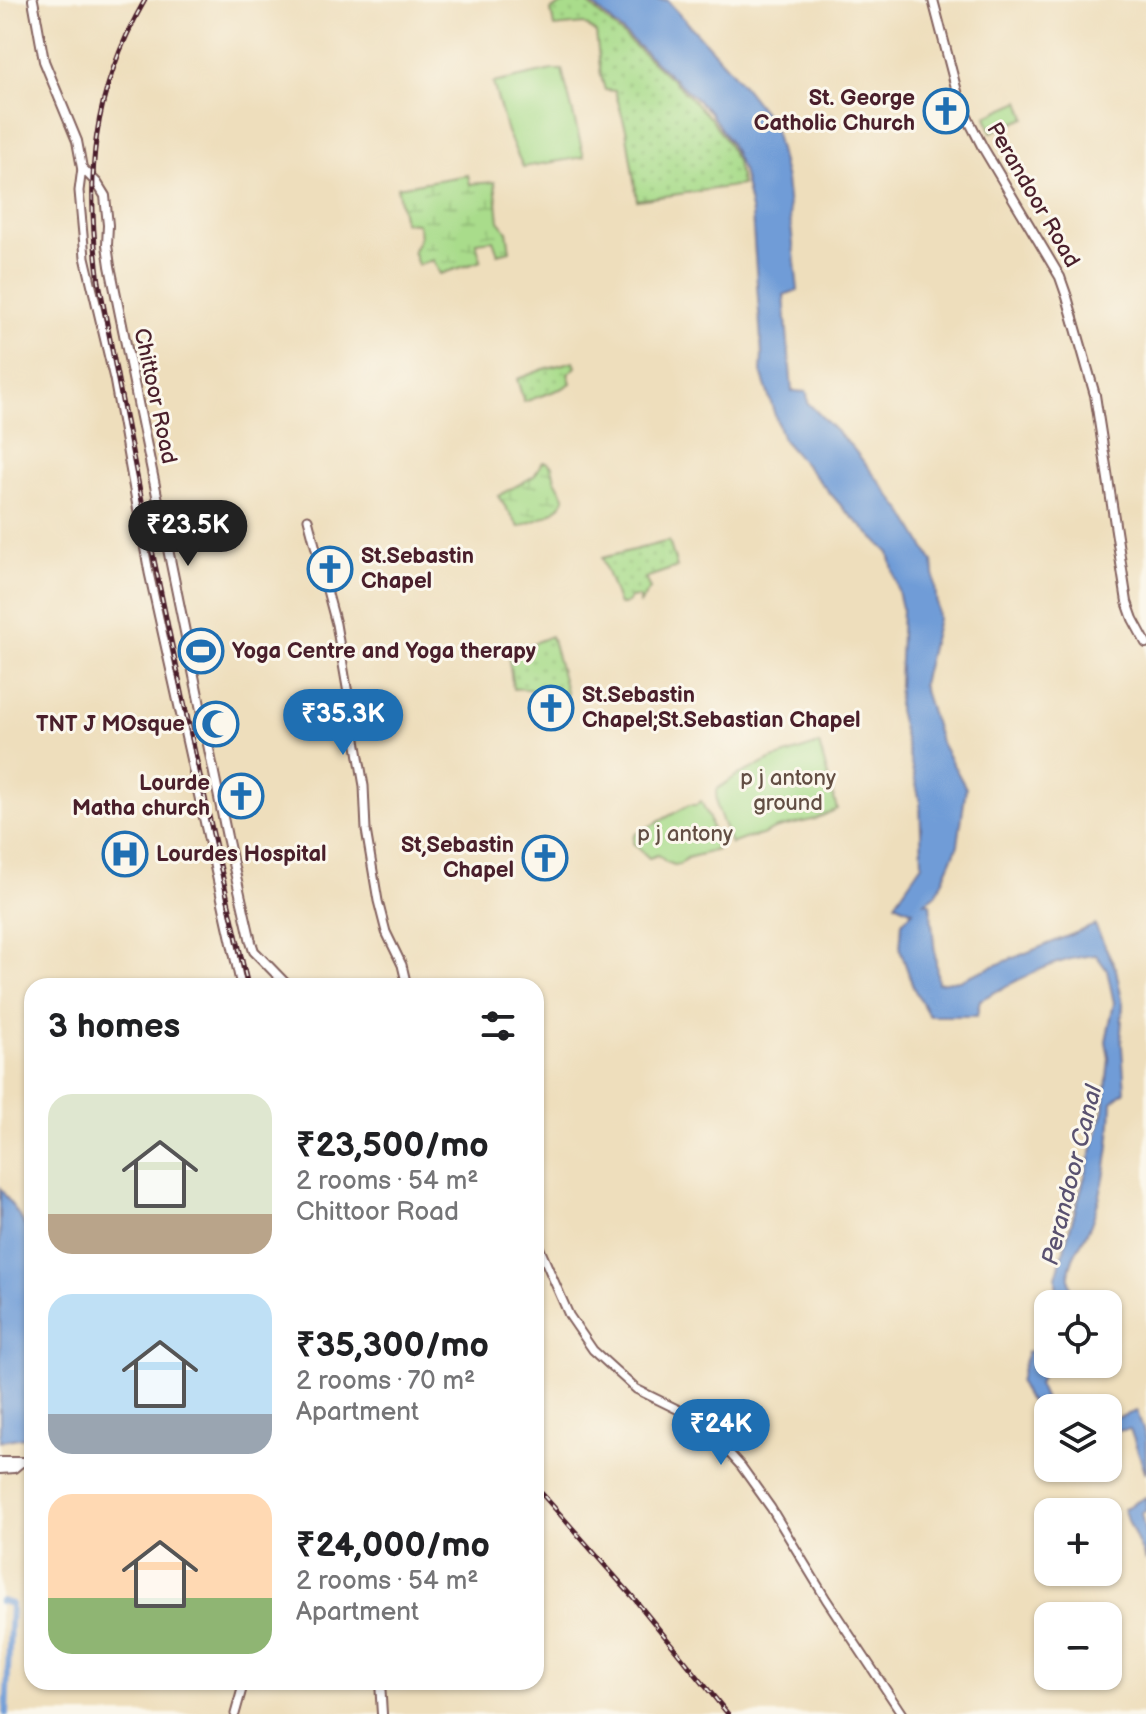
<!DOCTYPE html>
<meta charset="utf-8">
<style>
:root{--surface:#fff;--page:#f2f2f2;--text:#202124;--muted:#757577;--accent:#1f6fb2}
body{margin:0;font-family:"Balsamiq Sans",sans-serif;background:var(--page);color:var(--text);height:100vh;display:flex;flex-direction:column;font-size:30px;white-space:nowrap}
*{box-sizing:border-box;margin:0}
p{font-size:26px;color:var(--muted)}
.icon{flex:none;width:44px;height:44px;fill:none;stroke:currentColor;stroke-width:2;stroke-linecap:round;stroke-linejoin:round}
.map{position:relative;flex:1;overflow:hidden}
.panel{position:absolute;left:24px;top:978px;width:520px;height:712px;display:flex;flex-direction:column;background:var(--surface);border-radius:24px;box-shadow:0 2px 6px #0004}
.panel>*{flex:none}
.controls{position:absolute;left:1034px;top:1290px;display:grid;gap:16px}
.controls a{display:grid;place-items:center;width:88px;height:88px;border-radius:16px;background:var(--surface);box-shadow:0 2px 6px #0004;font-size:40px}
.price{position:absolute;translate:-50% -68px;padding:0 18px;border-radius:28px;background:var(--accent);color:#fff;font-size:26px;line-height:52px;filter:drop-shadow(0 2px 4px #0008)}
.price::after{content:'';position:absolute;left:50%;top:48px;width:24px;height:18px;margin-left:-12px;background:inherit;clip-path:polygon(0 0,100% 0,50% 100%)}
.price.selected{background:#222;color:#fff}
ul{padding:0;list-style:none}
li{display:flex;align-items:center;gap:24px;height:200px;padding:0 24px}
li span{display:grid;place-items:center;flex:none;width:224px;height:160px;border-radius:24px;color:#555}
li>.icon{margin-inline-start:auto}
span .icon{width:96px;height:96px;fill:#fffc;stroke-width:1}
li b{font-size:34px}
h2{display:flex;justify-content:space-between;align-items:center;height:96px;padding:0 24px;font-size:34px}
.map>svg:first-child{display:block}
.grass{fill:url(#grass-dots);stroke:#7a7e5b;stroke-width:2}
.wetland{fill:url(#wetland-marsh);stroke:#7a7e5b;stroke-width:2}
.park{fill:#a9dc8b;stroke:#7a7e5b;stroke-width:2}
.water{fill:#6f9cd7;stroke:#5c5e81;stroke-width:2}
.lines{fill:none;stroke-linecap:round;stroke-linejoin:round}
.canal{stroke:#6f9cd7;stroke-width:6}
.tertiary-casing{stroke:#83625e;stroke-width:11}
.secondary-casing{stroke:#83625e;stroke-width:12}
.tertiary{stroke:#fff;stroke-width:7}
.secondary{stroke:#fff;stroke-width:8}
.rail-casing{stroke:#4a1f2b;stroke-width:5}
.rail{stroke:#fbf7ec;stroke-width:2;stroke-dasharray:6;stroke-linecap:butt}
.labels{text-anchor:middle;dominant-baseline:central;stroke-width:6;stroke-linejoin:round;paint-order:stroke}
.poi-label{font-size:22px;font-weight:bold;fill:#4a1f2b;stroke:#fbf7ec;text-anchor:end}
.street-label{font-size:22px;fill:#4a1f2b;stroke:#fbf7ec}
.park-label{font-size:22px;fill:#624e43;stroke:#fbf7ec}
.water-label{font-size:24px;font-style:italic;fill:#595170;stroke:#fbf7ec}
</style>
<div class="map">
<svg width="1146" height="1714" viewBox="0 0 1146 1714">
<defs>
<pattern id="grass-dots" width="8" height="8" patternUnits="userSpaceOnUse" patternTransform="scale(2)"><rect width="8" height="8" fill="#a9dc8b"/><path d="M2 2h.1M6 6h.1" fill="none" stroke="#93bc78" stroke-width="1.8" stroke-linecap="round"/></pattern>
<pattern id="wetland-marsh" width="20" height="14" patternUnits="userSpaceOnUse" patternTransform="scale(2)"><rect width="20" height="14" fill="#a9dc8b"/><path d="M1 5h8M5 5V1M11 12h8M15 12V8" fill="none" stroke="#93bc78"/></pattern>
</defs>
<rect width="100%" height="100%" fill="#fbf7ec"/>
<filter id="ink" filterUnits="userSpaceOnUse"><feTurbulence type="fractalNoise" baseFrequency=".0125" numOctaves="2"/><feDisplacementMap in="SourceGraphic" scale="16" xChannelSelector="R" yChannelSelector="G"/><feConvolveMatrix kernelMatrix="1 2 1 2 8 2 1 2 1" color-interpolation-filters="sRGB"/></filter>
<filter id="wash" filterUnits="userSpaceOnUse"><feTurbulence type="fractalNoise" baseFrequency=".006" numOctaves="4" result="noise"/><feDisplacementMap in="SourceGraphic" scale="32" xChannelSelector="R" yChannelSelector="G"/><feGaussianBlur stdDeviation="1.8" result="paint"/><feColorMatrix in="noise" values="0 0 0 0 0 0 0 0 0 0 0 0 0 0 0 0 0 1.4 0 .05"/><feComposite in="paint" operator="in"/></filter>
<g filter="url(#wash)">
<rect width="100%" height="100%" fill="#eedebc"/>
<path class="grass" d="M 570,0 L 584,0 L 679,86 L 711,119 L 727,142 L 736,161 L 742,185 L 637,200 L 626,129 L 615,91 L 605,90 L 601,76 L 596,33 L 584,24 L 554,27 L 551,10 Z
M 574,361 L 576,367 L 568,374 L 571,383 L 563,388 L 524,402 L 517,379 L 544,369 Z
M 669,541 L 677,567 L 645,578 L 650,589 L 639,605 L 640,598 L 638,597 L 630,598 L 628,603 L 619,605 L 602,558 Z
M 551,636 L 567,694 L 558,700 C 546,693 528,687 513,689 L 508,653 Z"/>
<path class="wetland" d="M 468,175 L 470,184 L 495,182 L 499,221 L 507,231 L 510,251 L 498,254 L 493,240 L 476,242 L 481,261 L 440,274 L 433,260 L 418,265 L 413,251 C 419,241 422,234 417,223 L 404,222 L 397,187 Z
M 543,462 L 547,462 L 552,466 L 555,480 L 565,498 C 556,516 536,520 519,527 L 498,496 L 534,476 Z"/>
<path class="park" d="M 552,70 L 562,70 L 584,157 L 523,167 L 507,132 L 493,83 Z
M 1020,101 L 1026,118 L 991,132 L 986,116 Z
M 819,744 L 837,809 L 816,819 L 774,829 L 762,835 L 747,838 L 731,844 L 717,807 L 716,790 L 736,776 L 773,759 Z
M 701,801 L 709,818 L 717,850 L 687,858 L 680,864 L 674,865 L 666,862 L 658,855 L 649,858 L 633,843 L 634,835 L 689,805 L 696,805 Z"/>
<path class="water" d="M 588,0 L 667,0 L 733,73 L 773,124 L 786,180 L 798,290 L 784,295 L 792,391 L 807,392 L 808,403 L 852,447 L 904,513 L 933,562 L 938,619 L 922,684 L 940,741 L 966,788 L 958,845 L 937,893 L 925,902 L 930,903 L 938,983 L 959,980 L 1095,925 L 1116,969 L 1123,1005 L 1121,1032 L 1125,1091 L 1112,1102 C 1111,1144 1106,1184 1091,1224 C 1084,1242 1070,1255 1069,1275 C 1068,1287 1073,1294 1078,1304 L 1057,1304 L 1056,1277 L 1104,1110 L 1109,1058 L 1106,1041 L 1114,1003 L 1107,970 L 1096,955 C 1053,958 1017,981 980,1000 L 977,1016 L 929,1016 L 914,989 L 900,949 L 902,922 L 913,911 L 895,903 L 922,864 L 920,801 L 898,710 L 902,608 L 889,553 L 845,510 L 783,440 L 761,372 L 762,355 L 752,214 L 742,170 L 730,143 L 709,111 Z
M 0,1188 L 22,1220 L 32,1242 L 32,1436 L 0,1441 Z
M 1048,1347 L 1048,1364 L 1060,1364 L 1043,1374 L 1038,1384 L 1045,1400 L 1051,1408 L 1048,1408 L 1048,1422 L 1027,1398 L 1019,1382 L 1027,1352 Z
M 1137,1411 L 1146,1438 L 1146,1474 L 1130,1429 L 1108,1432 L 1108,1421 Z
M 1146,1497 L 1146,1511 L 1141,1513 L 1146,1538 L 1146,1561 L 1123,1509 Z"/>
<g class="lines">
<path class="canal" d="M 0,1601 L 11,1604 L 6,1714"/>
</g>
</g>
<g filter="url(#ink)">
<g class="lines">
<g class="tertiary-casing">
<path id="tertiary" d="M 82,168 L 79,191 L 85,257 L 114,379 L 149,573 L 241,986
M 308,519 L 336,624 L 364,786 L 366,830 L 378,901 L 386,932 L 402,965 L 407,986
M 536,1240 L 569,1315 L 593,1350 L 636,1389 L 681,1411 L 705,1429 L 721,1444 L 741,1466 L 771,1508 L 826,1599 L 902,1714
M 235,1714 L 244,1682"/>
</g>
<g class="secondary-casing">
<path id="secondary" d="M 33,0 L 44,61 L 77,141 L 82,168 L 97,183 L 105,196 L 108,225 L 107,245 L 110,266 L 227,837 L 251,942 L 254,951 L 288,986
M 933,0 L 960,103 L 982,146 L 1060,277 L 1067,297 L 1095,395 L 1127,602 L 1133,619 L 1146,643
M 0,1462 L 32,1462
M 0,1469 L 14,1468 L 20,1463
M 380,1682 L 382,1714"/>
</g>
<use href="#tertiary" class="tertiary"/>
<use href="#secondary" class="secondary"/>
<g class="rail-casing">
<path id="rail" d="M 145,0 C 91,94 85,177 99,282 C 144,518 193,753 248,986
M 536,1487 L 632,1596 L 728,1714"/>
</g>
<use href="#rail" class="rail"/>
</g>
</g>
<defs>
<g id="church-ring" transform="scale(2.3)"><circle r="9.5" fill="#fbf7ec" stroke="#1f6fb2" stroke-width="1.5"/><path d="M-1.2-6h2.4v3.5h3.3v2.4h-3.3V6h-2.4V-.1h-3.3v-2.4h3.3Z" fill="#1f6fb2"/></g>
<g id="stadium-ring" transform="scale(2.3)"><circle r="9.5" fill="#fbf7ec" stroke="#1f6fb2" stroke-width="1.5"/><path d="M0-5a6.5 5 0 1 0 0 10a6.5 5 0 1 0 0-10ZM-3.5-1.8h7v3.6h-7Z" fill="#1f6fb2"/></g>
<g id="mosque-ring" transform="scale(2.3)"><circle r="9.5" fill="#fbf7ec" stroke="#1f6fb2" stroke-width="1.5"/><path d="M3.5-4.9A6 6 0 1 0 3.5 4.9A5 5 0 1 1 3.5-4.9Z" fill="#1f6fb2"/></g>
<g id="hospital-ring" transform="scale(2.3)"><circle r="9.5" fill="#fbf7ec" stroke="#1f6fb2" stroke-width="1.5"/><path d="M-5-5h3v3.5h4V-5h3V5h-3V1.5h-4V5h-3Z" fill="#1f6fb2"/></g>
</defs>
<g fill-rule="evenodd">
<use href="#church-ring" x="946" y="111"/>
<use href="#church-ring" x="330" y="569"/>
<use href="#stadium-ring" x="201" y="651"/>
<use href="#church-ring" x="551" y="708"/>
<use href="#mosque-ring" x="216" y="724"/>
<use href="#church-ring" x="241" y="796"/>
<use href="#hospital-ring" x="125" y="854"/>
<use href="#church-ring" x="545" y="858"/>
</g>
<g class="labels">
<g class="poi-label">
<text x="915" y="98">St. George<tspan x="915" dy="25">Catholic Church</tspan></text>
<text x="361" y="556" text-anchor="start">St.Sebastin<tspan x="361" dy="25">Chapel</tspan></text>
<text x="232" y="651" text-anchor="start">Yoga Centre and Yoga therapy</text>
<text x="582" y="695" text-anchor="start">St.Sebastin<tspan x="582" dy="25">Chapel;St.Sebastian Chapel</tspan></text>
<text x="185" y="724">TNT J MOsque</text>
<text x="210" y="783">Lourde<tspan x="210" dy="25">Matha church</tspan></text>
<text x="514" y="845">St,Sebastin<tspan x="514" dy="25">Chapel</tspan></text>
<text x="156" y="854" text-anchor="start">Lourdes Hospital</text>
</g>
<g class="street-label">
<text transform="translate(1033 195) rotate(60)">Perandoor Road</text>
<text transform="translate(155 396) rotate(78)">Chittoor Road</text>
</g>
<g class="park-label">
<text x="788" y="778">p j antony<tspan x="788" dy="25">ground</tspan></text>
<text x="685" y="834">p j antony</text>
</g>
<g class="water-label">
<text transform="translate(1072 1175) rotate(-76)">Perandoor Canal</text>
</g>
</g>
</svg>
<div class="controls">
<a><svg class="icon" aria-label="locate" viewBox="0 0 24 24"><circle cx="12" cy="12" r="6"/><path d="M12 2v4M12 18v4M2 12h4M18 12h4"/></svg></a>
<a><svg class="icon" aria-label="layers" viewBox="0 0 24 24"><path d="M12 4l9 5-9 5-9-5zM3 14l9 5 9-5"/></svg></a>
<a>+</a>
<a>−</a>
</div>
<b class="price selected" style="left:188px;top:568px">₹23.5K</b>
<b class="price" style="left:343px;top:757px">₹35.3K</b>
<b class="price" style="left:721px;top:1467px">₹24K</b>
<section class="panel">
<h2>3 homes<svg class="icon" aria-label="filters" viewBox="0 0 24 24"><path d="M4 7h16M4 17h16"/><circle cx="9" cy="7" r="2"/><circle cx="15" cy="17" r="2"/></svg></h2>
<ul>
<li><span style="background:linear-gradient(#dfe7d0 75%,#b9a48a 0)"><svg class="icon" aria-label="home" viewBox="0 0 24 24"><path d="M3 11l9-7 9 7M6 9v11h12V9"/></svg></span><div><b>₹23,500/mo</b><p>2 rooms · 54 m²</p><p>Chittoor Road</p></div></li>
<li><span style="background:linear-gradient(#bfe0f5 75%,#9aa5b1 0)"><svg class="icon" aria-label="home" viewBox="0 0 24 24"><path d="M3 11l9-7 9 7M6 9v11h12V9"/></svg></span><div><b>₹35,300/mo</b><p>2 rooms · 70 m²</p><p>Apartment</p></div></li>
<li><span style="background:linear-gradient(#ffd9b3 65%,#8fb573 0)"><svg class="icon" aria-label="home" viewBox="0 0 24 24"><path d="M3 11l9-7 9 7M6 9v11h12V9"/></svg></span><div><b>₹24,000/mo</b><p>2 rooms · 54 m²</p><p>Apartment</p></div></li>
</ul>
</section>
</div>
